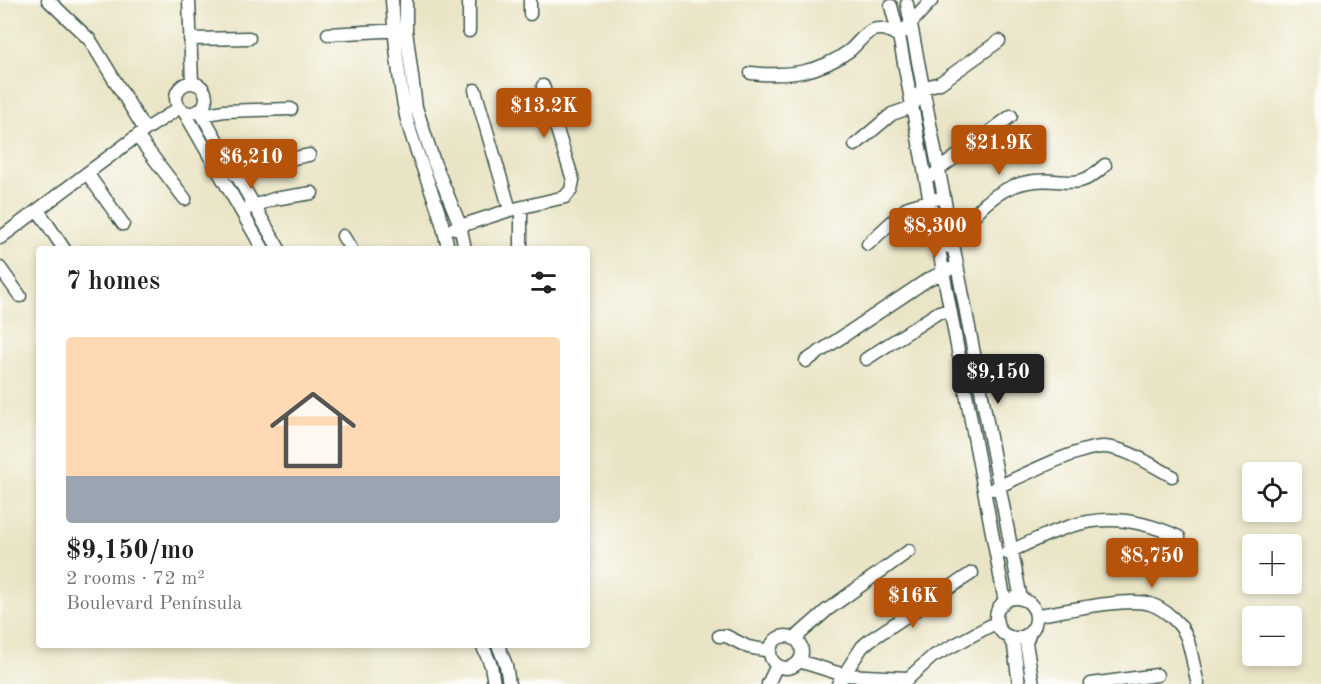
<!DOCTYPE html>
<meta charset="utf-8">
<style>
:root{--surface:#fff;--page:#f6f6f6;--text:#202124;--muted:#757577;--line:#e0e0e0;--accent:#b45309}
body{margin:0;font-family:"Old Standard TT",serif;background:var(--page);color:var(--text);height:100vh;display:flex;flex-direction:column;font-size:22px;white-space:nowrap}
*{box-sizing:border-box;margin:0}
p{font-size:20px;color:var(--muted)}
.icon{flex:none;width:33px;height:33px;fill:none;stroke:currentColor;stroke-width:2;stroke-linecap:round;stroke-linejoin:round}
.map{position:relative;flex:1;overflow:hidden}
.details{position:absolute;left:36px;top:246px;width:554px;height:402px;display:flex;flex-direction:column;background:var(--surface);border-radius:6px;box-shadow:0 3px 9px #0003}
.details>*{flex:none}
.buttons{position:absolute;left:1242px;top:462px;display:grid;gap:12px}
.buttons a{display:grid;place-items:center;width:60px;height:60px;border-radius:6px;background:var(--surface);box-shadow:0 3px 9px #0003;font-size:30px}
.price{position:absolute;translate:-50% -51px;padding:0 14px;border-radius:6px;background:var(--accent);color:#fff;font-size:20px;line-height:39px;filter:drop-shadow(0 2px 3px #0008)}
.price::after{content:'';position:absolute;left:50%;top:36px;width:18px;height:14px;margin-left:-9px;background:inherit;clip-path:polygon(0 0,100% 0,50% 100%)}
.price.on{background:#222;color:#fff}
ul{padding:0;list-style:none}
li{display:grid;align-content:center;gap:12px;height:318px;padding:0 30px}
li+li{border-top:2px solid var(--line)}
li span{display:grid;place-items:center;height:186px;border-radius:6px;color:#555}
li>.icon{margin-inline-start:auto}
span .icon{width:108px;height:108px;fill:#fffc;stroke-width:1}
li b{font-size:26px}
h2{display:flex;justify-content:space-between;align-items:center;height:72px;padding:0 30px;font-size:26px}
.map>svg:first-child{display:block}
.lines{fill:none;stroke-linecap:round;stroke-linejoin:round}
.minor-casing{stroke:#3d564a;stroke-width:15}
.minor{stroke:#fff;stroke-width:12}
</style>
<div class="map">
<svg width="1321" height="684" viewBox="0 0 1321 684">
<rect width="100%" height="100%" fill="#fdfcf7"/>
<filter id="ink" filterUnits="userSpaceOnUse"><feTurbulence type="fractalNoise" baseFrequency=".0167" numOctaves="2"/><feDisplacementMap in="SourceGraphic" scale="12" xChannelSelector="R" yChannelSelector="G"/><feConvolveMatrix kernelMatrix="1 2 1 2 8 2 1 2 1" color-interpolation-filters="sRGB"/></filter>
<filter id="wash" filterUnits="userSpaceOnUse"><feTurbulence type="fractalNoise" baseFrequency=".008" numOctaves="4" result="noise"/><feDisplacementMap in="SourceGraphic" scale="24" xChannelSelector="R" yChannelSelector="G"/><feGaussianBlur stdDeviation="1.35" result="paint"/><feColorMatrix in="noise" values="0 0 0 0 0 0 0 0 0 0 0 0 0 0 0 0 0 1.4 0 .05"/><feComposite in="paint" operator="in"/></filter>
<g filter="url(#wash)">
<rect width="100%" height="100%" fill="#e9e4c5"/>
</g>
<g filter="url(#ink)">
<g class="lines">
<g class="minor-casing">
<path id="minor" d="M 48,0 L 90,40 L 145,130
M 189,0 L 192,83
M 392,0 C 395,38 398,78 406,116 C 417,161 440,203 448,249
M 406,0 L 406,30 L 416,107 L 434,162 L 460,225 L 465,249
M 530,0 L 530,14
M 907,4 L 1021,599
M 891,6 L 899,36 L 1005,602
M 469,31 L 469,0
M 328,34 L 402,30
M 190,39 L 249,38
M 751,73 C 787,77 819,73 849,51 C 857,45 864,33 873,30 C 883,27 890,31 899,36 L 932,0
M176 98a15 15 0 1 1 30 0a15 15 0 1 1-30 0Z
M 475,90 L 510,210
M 200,111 L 279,249
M 185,113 L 263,249
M 202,115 L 224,111 L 291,109
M 137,136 L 185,199
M 855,145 L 892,114 L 912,107 L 923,88 L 940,83 L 999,41
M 87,173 L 123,224
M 235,175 L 256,166 L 309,155
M 934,175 L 938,170 L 1011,116
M 248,208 L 274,199 L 312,193
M 38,210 L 64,249
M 454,228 L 510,210 L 565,197 L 571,190 L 573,180 L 543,86
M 343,236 L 351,249
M 0,238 L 145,130 L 179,108
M 868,244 L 908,207 L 936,199
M 949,247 C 972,216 994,185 1035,181 C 1068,178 1077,192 1105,165
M 521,249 L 521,208
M 0,268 L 20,296
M 866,359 L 939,312 L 950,310
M 806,361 L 927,280 L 950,269
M 993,489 C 1018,478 1080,446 1104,447 C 1128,448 1152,466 1172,476
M 1007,553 C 1071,522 1110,505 1179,537
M996 618a20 20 0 1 1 40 0a20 20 0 1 1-40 0Z
M 1035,612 L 1039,615 C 1064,611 1129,597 1150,604 C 1165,609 1182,624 1187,638 C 1192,653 1194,669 1198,684
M 1030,632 L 1026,643 L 1033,684
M 719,636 L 726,636 L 748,647 L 770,651
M 1008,636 L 1014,647 L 1019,684
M770 652a16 16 0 1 1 32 0a16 16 0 1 1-32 0Z
M 794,639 L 827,610 L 909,551
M 482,645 L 491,665 L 494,684
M 498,645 L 506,665 L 509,684
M 799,661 L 844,675 L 907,678
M 768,684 L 777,665
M 838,684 L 862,647 L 870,640 L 972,573
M 902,684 L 932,657 L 997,622
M 1091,684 L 1157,675"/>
</g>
<use href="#minor" class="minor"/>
</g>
</g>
</svg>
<div class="buttons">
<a><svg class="icon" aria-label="locate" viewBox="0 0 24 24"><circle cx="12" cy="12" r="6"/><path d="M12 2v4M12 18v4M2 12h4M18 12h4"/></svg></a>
<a>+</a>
<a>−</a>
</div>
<b class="price" style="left:544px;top:139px">$13.2K</b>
<b class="price" style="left:999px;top:176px">$21.9K</b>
<b class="price" style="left:251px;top:190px">$6,210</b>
<b class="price" style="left:935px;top:259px">$8,300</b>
<b class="price on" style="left:998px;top:405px">$9,150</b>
<b class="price" style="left:1152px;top:589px">$8,750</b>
<b class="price" style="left:913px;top:629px">$16K</b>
<section class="details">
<h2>7 homes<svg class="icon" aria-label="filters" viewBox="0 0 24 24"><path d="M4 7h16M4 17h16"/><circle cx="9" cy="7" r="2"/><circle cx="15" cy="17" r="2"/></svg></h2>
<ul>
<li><span style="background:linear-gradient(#ffd9b3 75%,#9aa5b1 0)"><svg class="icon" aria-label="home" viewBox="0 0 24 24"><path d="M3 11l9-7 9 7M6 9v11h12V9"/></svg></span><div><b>$9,150/mo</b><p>2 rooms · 72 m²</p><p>Boulevard Península</p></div></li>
</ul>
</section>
</div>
